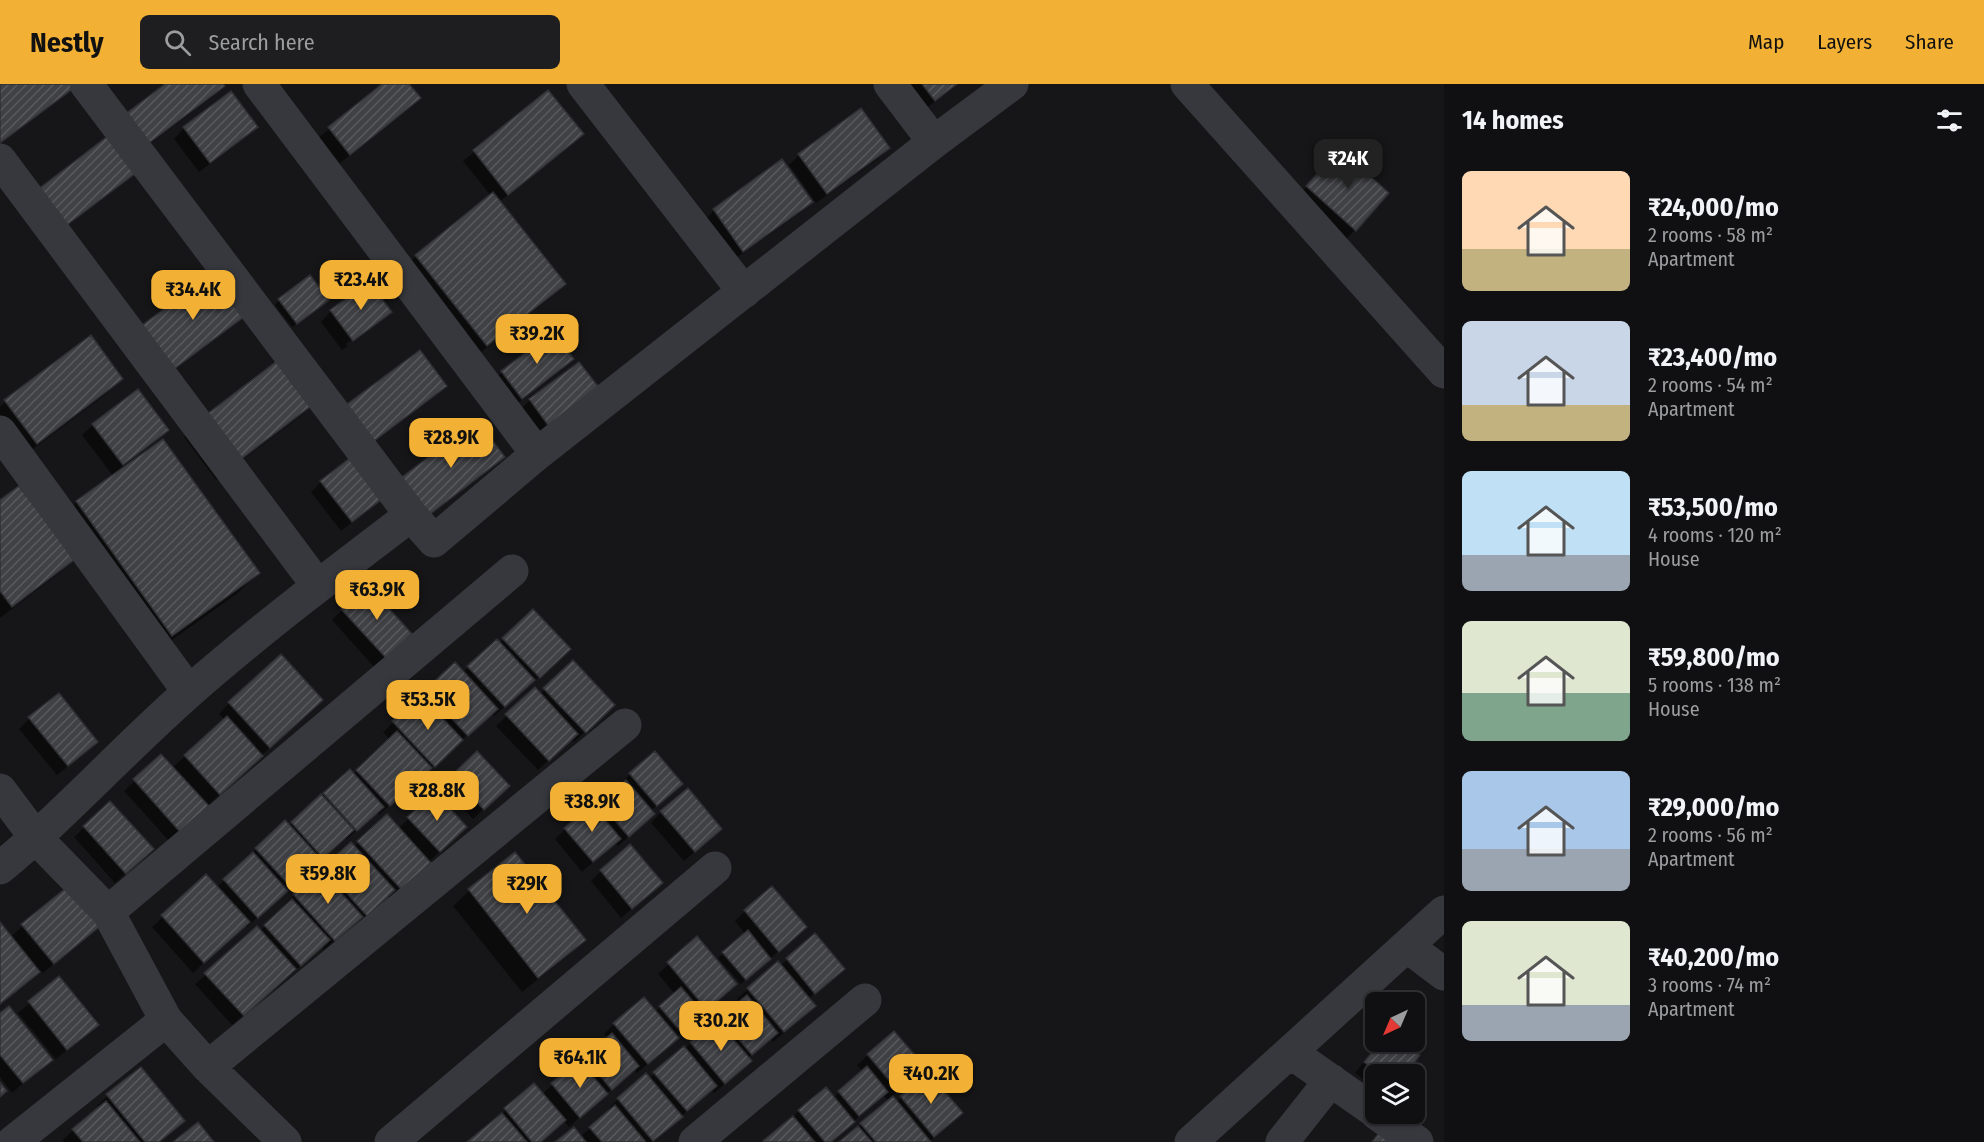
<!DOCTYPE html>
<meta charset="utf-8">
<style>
:root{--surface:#101012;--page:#1e1e20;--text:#f1f3f6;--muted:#9c9d9f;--line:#303032;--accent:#f2b134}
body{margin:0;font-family:"Fira Sans Condensed",sans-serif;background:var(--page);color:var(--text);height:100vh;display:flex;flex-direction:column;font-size:22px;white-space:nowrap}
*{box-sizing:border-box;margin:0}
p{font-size:20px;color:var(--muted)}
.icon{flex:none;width:33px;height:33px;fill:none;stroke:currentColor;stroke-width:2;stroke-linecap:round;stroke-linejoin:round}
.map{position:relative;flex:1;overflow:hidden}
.side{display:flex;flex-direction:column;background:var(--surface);width:540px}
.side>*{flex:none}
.needle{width:39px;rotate:224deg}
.controls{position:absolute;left:1365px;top:908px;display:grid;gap:12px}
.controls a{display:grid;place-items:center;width:60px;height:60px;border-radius:9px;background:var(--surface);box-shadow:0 2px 4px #0004,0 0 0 2px var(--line);font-size:30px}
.price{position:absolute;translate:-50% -51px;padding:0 14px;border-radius:12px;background:var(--accent);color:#111;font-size:20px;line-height:39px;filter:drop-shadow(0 2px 3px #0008)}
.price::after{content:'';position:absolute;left:50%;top:36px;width:18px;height:14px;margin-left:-9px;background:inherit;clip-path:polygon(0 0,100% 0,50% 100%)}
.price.on{background:#222;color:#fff}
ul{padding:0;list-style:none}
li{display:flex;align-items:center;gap:18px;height:150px;padding:0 18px}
li span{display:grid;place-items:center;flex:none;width:168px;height:120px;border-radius:9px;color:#555}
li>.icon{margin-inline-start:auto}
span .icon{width:72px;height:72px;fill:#fffc;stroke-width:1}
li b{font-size:26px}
h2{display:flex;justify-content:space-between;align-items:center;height:72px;padding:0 18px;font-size:26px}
header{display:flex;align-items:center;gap:36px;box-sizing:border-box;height:84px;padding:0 30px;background:var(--accent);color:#111}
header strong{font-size:28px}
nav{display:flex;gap:33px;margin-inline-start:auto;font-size:21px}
.search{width:420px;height:54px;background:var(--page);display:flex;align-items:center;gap:15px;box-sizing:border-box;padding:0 21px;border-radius:9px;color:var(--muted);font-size:22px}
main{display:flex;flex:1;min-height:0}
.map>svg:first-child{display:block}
.shadow{fill:#0007}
.building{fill:url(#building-hatch);stroke:#303034;stroke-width:1.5}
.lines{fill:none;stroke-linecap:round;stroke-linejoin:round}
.minor{stroke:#37383d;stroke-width:33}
</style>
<header>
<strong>Nestly</strong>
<div class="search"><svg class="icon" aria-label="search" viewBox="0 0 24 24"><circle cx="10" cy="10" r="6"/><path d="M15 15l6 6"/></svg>Search here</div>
<nav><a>Map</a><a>Layers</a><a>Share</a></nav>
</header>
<main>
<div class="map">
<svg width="1444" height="1058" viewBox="0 0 1444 1058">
<defs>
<pattern id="building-hatch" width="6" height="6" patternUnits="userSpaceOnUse" patternTransform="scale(1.5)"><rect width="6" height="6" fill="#404145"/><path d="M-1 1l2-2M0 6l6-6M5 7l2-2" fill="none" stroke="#595a5e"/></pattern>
</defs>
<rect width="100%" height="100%" fill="#161618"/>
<path class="shadow" d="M 0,0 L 76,1 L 65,11 L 0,60 Z
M 168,0 L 221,0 L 223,2 L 212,13 L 135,71 L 143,81 L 133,92 L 52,153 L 116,48 Z
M 384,0 L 407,0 L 419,14 L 339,80 L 318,54 Z
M 904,0 L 958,0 L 924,26 Z
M 548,8 L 571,60 L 499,118 L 564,199 L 549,215 L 471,276 L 400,188 L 416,172 L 491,112 L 463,77 Z
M 231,9 L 256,42 L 246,53 L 199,88 L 174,55 L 184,44 Z
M 888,64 L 878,75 L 816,119 L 789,81 L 799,71 Z
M 1330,77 L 1355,146 L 1345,156 L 1297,113 Z
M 811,118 L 801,128 L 732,177 L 704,137 L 714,126 Z
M 279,216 L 322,220 L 292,243 L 275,221 Z
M 331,227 L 390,228 L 381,237 L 381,234 L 346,260 L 348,262 L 342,266 L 321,238 Z
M 247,229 L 237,239 L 159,297 L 128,256 Z
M 572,275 L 562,286 L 511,324 L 492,299 L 502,288 Z
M 579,280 L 599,306 L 539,353 L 519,327 L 530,316 Z
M 121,295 L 106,310 L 21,374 L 0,346 L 0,323 L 5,318 Z
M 445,302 L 435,312 L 359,369 L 332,335 Z
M 138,307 L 167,346 L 126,380 L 258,489 L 238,509 L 152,570 L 57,438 L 77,418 L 113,392 L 82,351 L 93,341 Z
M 317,315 L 302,331 L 216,396 L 184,353 L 199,338 Z
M 503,372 L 493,383 L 414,443 Z
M 321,398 L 384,412 L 373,422 L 341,447 L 311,408 Z
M 0,418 L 73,475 L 58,490 L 0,534 Z
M 342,526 L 410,550 L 374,583 L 332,536 Z
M 533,527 L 559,575 L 494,632 L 491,629 L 379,731 L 377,728 L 346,756 L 344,753 L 312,783 L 309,780 L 283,804 L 275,817 L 247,843 L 245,840 L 193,889 L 152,843 L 206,792 L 217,803 L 256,765 L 289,742 L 350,687 L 353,691 L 390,656 L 383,648 L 455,581 L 462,589 L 497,557 L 499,559 Z
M 573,578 L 613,621 L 574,658 L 571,655 L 538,686 L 496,642 L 535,605 L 540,610 Z
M 229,619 L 311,626 L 169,757 L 124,707 L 161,672 L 172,684 L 225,636 L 219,630 Z
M 29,635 L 86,668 L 57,691 L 19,645 Z
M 477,669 L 508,702 L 473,735 L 443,702 Z
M 630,690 L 671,710 L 650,727 L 643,740 L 618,762 L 615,759 L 582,788 L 555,755 L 565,745 L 594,725 L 621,702 L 620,700 Z
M 110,719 L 142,775 L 115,799 L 74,753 Z
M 661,728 L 710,755 L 684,777 L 651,739 Z
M 387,732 L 398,745 L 408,735 L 455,753 L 390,815 L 387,812 L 356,841 L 354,839 L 324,866 L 322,863 L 232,941 L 195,900 L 260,847 L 285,823 L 284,821 L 294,811 L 351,760 L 354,763 Z
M 515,770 L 584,856 L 569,871 L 522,908 L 453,822 L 469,807 Z
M 601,787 L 661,799 L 621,834 L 591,797 Z
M 71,802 L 102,839 L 43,889 L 40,886 L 0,921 L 0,841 L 10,853 Z
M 745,827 L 795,853 L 741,900 L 718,874 L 745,850 L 735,837 Z
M 815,851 L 843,885 L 808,915 L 814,922 L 804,932 L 773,958 L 770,954 L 748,974 L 750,977 L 740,987 L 714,1009 L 711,1006 L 652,1058 L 557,1058 L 580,1053 L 610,1027 L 608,1025 L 618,1015 L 649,994 L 684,965 L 740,919 L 737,915 L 748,905 L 778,879 L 780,882 Z
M 697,854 L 725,910 L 676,953 L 667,964 L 637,989 L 634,985 L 569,1043 L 564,1037 L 541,1058 L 469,1058 L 534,1001 L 542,1010 L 608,954 L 604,950 L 614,940 L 655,928 L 675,910 L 658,890 Z
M 59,894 L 97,941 L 56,975 L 18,929 Z
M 0,931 L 51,975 L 12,1009 L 0,993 Z
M 1380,957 L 1400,957 L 1404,990 L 1376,990 L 1376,1005 L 1355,989 Z
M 868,971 L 924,984 L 892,1013 L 896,1018 L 928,990 L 961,1029 L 929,1058 L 842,1058 L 888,1017 L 883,1011 L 831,1058 L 765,1058 L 799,1027 L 833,1014 L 863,988 L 857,981 Z
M 107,1012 L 172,1047 L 159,1058 L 64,1058 L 63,1056 L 73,1046 L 99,1024 L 97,1022 Z"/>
<path class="building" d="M 0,0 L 77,0 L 78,1 L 0,59 Z
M 165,0 L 223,0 L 225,2 L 145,62 L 123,32 Z
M 382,0 L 409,0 L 421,14 L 350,71 L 328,43 Z
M 922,0 L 957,0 L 935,17 Z
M 548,6 L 584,50 L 508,111 L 473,66 Z
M 231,7 L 258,43 L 210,79 L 183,43 Z
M 861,24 L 890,64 L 827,110 L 798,70 Z
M 117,45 L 145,82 L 63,144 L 36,107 Z
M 1340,65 L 1389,109 L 1356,147 L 1306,102 Z
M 782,75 L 813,118 L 743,168 L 713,125 Z
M 493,108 L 566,200 L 487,262 L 415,171 Z
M 217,186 L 249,229 L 170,288 L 137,245 Z
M 310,191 L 329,216 L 297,240 L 278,215 Z
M 369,198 L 392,228 L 353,257 L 330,226 Z
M 553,248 L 574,275 L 522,315 L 501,287 Z
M 91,251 L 123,295 L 37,360 L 4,316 Z
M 420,266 L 447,302 L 370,360 L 342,324 Z
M 285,271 L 319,316 L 232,382 L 198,337 Z
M 579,278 L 601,306 L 550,344 L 529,315 Z
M 138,305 L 169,346 L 123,381 L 92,340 Z
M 477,336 L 505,373 L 425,434 L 397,397 Z
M 163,355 L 260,489 L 172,552 L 76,417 Z
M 354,371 L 386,412 L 352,438 L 320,397 Z
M 19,402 L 75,475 L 12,523 L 0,507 L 0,416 Z
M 368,501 L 412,550 L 386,574 L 341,525 Z
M 533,525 L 571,565 L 540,594 L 502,554 Z
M 497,555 L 535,596 L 505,623 L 467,582 Z
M 281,570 L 323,616 L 270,664 L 228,618 Z
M 573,576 L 615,621 L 586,649 L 543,604 Z
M 455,578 L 498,625 L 468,652 L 425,606 Z
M 535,603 L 578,650 L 549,677 L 505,630 Z
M 59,609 L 98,658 L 68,682 L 28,633 Z
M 421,611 L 463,656 L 435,683 L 392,637 Z
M 227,632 L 263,672 L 220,711 L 184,671 Z
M 397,647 L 432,684 L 390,722 L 356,686 Z
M 477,667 L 510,702 L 484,726 L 452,691 Z
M 655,667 L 683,700 L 657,722 L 629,689 Z
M 161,670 L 209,722 L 180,748 L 133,695 Z
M 350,685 L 384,723 L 357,747 L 323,709 Z
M 626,696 L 655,730 L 629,753 L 599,718 Z
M 688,704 L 722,745 L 695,768 L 660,727 Z
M 435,708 L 467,743 L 440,768 L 407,733 Z
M 321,710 L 354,746 L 323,774 L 291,738 Z
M 110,717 L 154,765 L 126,790 L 83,742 Z
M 592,720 L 621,755 L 593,778 L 564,744 Z
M 387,730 L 431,779 L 402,806 L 357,757 Z
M 285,736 L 319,773 L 288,800 L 255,764 Z
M 351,758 L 395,806 L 367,832 L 323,783 Z
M 630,760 L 663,799 L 632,825 L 600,786 Z
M 253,768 L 288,807 L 258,834 L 223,795 Z
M 515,768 L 586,856 L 538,894 L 468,805 Z
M 320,785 L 363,833 L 335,857 L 293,810 Z
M 206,790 L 250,838 L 204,879 L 161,831 Z
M 71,800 L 104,839 L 54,880 L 21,840 Z
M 772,802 L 807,843 L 779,868 L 744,826 Z
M 292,815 L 330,856 L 301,882 L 264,841 Z
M 0,838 L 40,888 L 0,920 Z
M 257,842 L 296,885 L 244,932 L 204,889 Z
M 748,846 L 771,875 L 746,896 L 722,868 Z
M 815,849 L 845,885 L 815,910 L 786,874 Z
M 697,852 L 737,900 L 707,926 L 667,878 Z
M 778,877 L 816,922 L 784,948 L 747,904 Z
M 59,892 L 99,941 L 67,966 L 28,917 Z
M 681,903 L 704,930 L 682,949 L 659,922 Z
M 747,911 L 778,949 L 752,971 L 720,933 Z
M 644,913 L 679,954 L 648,980 L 613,939 Z
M 9,922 L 53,976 L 23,999 L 0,971 L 0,929 Z
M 716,935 L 752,977 L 725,1000 L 690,958 Z
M 894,947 L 926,984 L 898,1007 L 867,970 Z
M 612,949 L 639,982 L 612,1006 L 584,973 Z
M 1381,957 L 1402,957 L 1420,971 L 1406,990 L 1380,990 L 1364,978 Z
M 684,962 L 717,1002 L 687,1027 L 653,988 Z
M 579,976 L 608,1010 L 580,1034 L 551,999 Z
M 867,982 L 888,1008 L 859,1032 L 838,1007 Z
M 141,983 L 185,1037 L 159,1058 L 145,1058 L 106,1010 Z
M 928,988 L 963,1029 L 934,1053 L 900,1012 Z
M 646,989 L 683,1033 L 653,1057 L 617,1014 Z
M 0,998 L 7,1007 L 0,1013 Z
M 534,999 L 566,1036 L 541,1058 L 532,1058 L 504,1024 Z
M 826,1003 L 855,1038 L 831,1058 L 825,1058 L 798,1026 Z
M 893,1012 L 931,1058 L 876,1058 L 860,1039 Z
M 106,1017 L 140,1058 L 83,1058 L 72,1045 Z
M 615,1021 L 645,1057 L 644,1058 L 602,1058 L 589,1043 Z
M 502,1029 L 527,1058 L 467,1058 Z
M 793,1032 L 815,1058 L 764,1058 L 763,1057 Z
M 198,1038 L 214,1058 L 173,1058 Z
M 858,1042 L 872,1058 L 839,1058 Z
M 574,1043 L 586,1058 L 555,1058 Z
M 1383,1044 L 1401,1058 L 1372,1058 Z"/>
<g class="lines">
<path class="minor" d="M 86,0 L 411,431 L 434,457 L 537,370 L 934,58 L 1012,0
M 259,0 L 537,370
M 583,0 L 744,208
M 890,0 L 934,58
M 1187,0 L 1444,288
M 0,76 L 318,502
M 0,348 L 189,608
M 0,706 L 36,754 L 108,828 L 166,936 L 208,983 L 285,1058
M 0,784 C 67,729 125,664 190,607 C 261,545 336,488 411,431
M 108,828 L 512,487
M 1407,862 L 1444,890
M 1290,968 L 1376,1028
M 208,983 L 625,641
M 1376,1029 L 1417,1058
M 13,1058 L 166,936
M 391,1058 L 715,784
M 695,1058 L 865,916
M 1191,1058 L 1444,828
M 1282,1058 L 1331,996"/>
</g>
</svg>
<div class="controls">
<a><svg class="needle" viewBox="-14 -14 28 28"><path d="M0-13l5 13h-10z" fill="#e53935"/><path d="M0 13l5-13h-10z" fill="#9c9d9f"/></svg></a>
<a><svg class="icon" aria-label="layers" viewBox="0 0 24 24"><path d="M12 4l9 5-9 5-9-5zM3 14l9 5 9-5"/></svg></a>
</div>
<b class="price on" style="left:1348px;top:106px">₹24K</b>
<b class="price" style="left:361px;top:227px">₹23.4K</b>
<b class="price" style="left:193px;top:237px">₹34.4K</b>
<b class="price" style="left:537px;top:281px">₹39.2K</b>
<b class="price" style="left:451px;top:385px">₹28.9K</b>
<b class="price" style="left:377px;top:537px">₹63.9K</b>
<b class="price" style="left:428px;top:647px">₹53.5K</b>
<b class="price" style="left:437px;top:738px">₹28.8K</b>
<b class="price" style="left:592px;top:749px">₹38.9K</b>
<b class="price" style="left:328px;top:821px">₹59.8K</b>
<b class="price" style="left:527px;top:831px">₹29K</b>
<b class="price" style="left:721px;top:968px">₹30.2K</b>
<b class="price" style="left:580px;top:1005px">₹64.1K</b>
<b class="price" style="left:931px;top:1021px">₹40.2K</b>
</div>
<section class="side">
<h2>14 homes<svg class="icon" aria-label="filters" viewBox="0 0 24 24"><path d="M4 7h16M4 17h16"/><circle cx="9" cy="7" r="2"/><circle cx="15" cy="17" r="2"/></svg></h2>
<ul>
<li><span style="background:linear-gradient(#ffd9b3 65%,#c2b280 0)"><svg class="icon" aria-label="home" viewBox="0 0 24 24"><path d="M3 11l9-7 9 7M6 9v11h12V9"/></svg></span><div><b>₹24,000/mo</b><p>2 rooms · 58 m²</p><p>Apartment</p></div></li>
<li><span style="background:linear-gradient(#c9d6e8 70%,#c2b280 0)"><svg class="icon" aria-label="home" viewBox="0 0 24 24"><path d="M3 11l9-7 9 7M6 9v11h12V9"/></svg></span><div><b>₹23,400/mo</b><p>2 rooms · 54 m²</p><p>Apartment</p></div></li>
<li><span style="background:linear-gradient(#bfe0f5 70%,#9aa5b1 0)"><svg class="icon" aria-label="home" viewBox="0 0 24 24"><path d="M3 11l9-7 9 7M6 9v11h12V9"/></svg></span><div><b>₹53,500/mo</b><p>4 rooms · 120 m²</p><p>House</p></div></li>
<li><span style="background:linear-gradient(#dfe7d0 60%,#7fa58c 0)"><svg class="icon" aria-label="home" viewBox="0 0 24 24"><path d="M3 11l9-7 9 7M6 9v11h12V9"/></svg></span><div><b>₹59,800/mo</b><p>5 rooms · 138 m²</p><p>House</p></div></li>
<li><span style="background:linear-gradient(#a9c7e8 65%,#9aa5b1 0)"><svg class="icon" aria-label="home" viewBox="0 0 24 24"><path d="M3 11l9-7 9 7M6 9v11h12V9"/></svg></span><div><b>₹29,000/mo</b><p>2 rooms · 56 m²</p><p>Apartment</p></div></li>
<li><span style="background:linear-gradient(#dfe7d0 70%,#9aa5b1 0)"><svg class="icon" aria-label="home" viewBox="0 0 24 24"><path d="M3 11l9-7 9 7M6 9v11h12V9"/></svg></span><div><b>₹40,200/mo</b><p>3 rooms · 74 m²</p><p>Apartment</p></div></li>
</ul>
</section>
</main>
